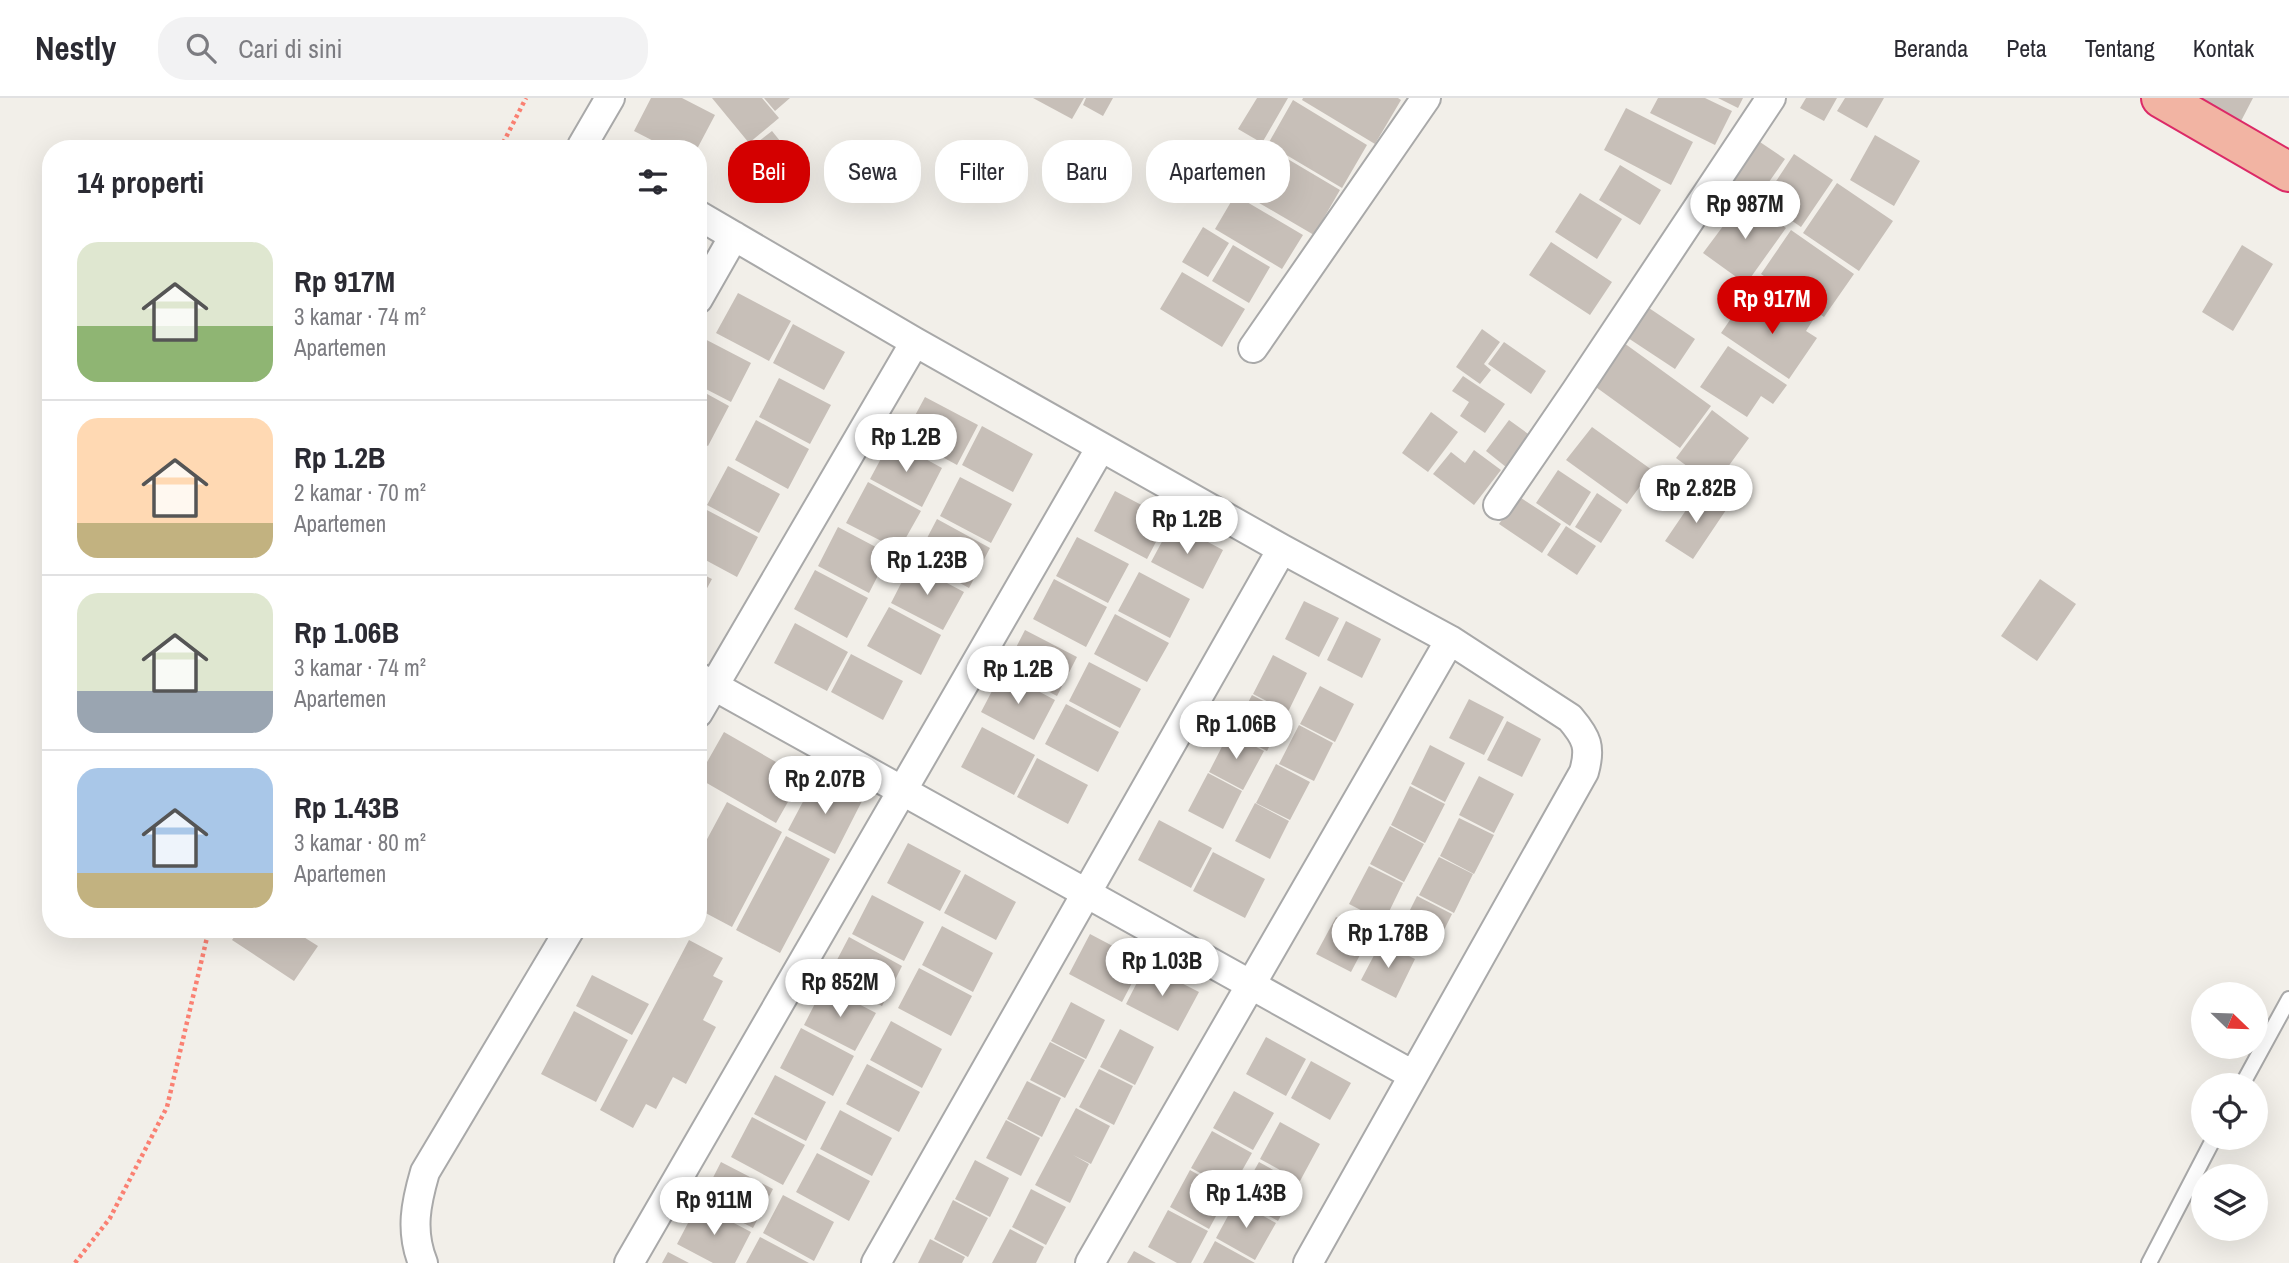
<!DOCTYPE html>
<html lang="id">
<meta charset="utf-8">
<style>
:root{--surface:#fff;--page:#f2f2f3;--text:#2b2b33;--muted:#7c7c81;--line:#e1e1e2;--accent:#d40000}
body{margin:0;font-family:"Archivo Narrow",sans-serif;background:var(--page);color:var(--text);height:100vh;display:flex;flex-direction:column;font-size:26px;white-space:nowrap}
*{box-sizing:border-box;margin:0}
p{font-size:23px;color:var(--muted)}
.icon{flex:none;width:38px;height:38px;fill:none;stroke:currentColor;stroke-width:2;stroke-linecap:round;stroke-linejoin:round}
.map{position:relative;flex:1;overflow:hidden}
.sheet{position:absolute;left:42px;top:42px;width:665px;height:798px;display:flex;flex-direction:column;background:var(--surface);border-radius:28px;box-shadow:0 7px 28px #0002}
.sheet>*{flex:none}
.hud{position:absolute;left:728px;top:42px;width:665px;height:63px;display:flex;gap:14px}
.needle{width:46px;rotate:113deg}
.controls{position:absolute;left:2191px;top:884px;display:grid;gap:14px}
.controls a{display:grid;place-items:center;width:77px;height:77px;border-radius:50%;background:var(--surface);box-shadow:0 7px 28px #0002;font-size:35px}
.price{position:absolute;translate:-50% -60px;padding:0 16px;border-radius:24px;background:#fff;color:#222;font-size:23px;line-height:46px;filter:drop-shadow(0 2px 4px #0008)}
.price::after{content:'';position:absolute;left:50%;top:42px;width:21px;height:16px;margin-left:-10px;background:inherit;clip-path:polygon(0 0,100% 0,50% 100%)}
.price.current{background:var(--accent);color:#fff}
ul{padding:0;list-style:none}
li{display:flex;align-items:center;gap:21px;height:175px;padding:0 35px}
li+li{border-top:2px solid var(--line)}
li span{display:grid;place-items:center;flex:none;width:196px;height:140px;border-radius:21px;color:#555}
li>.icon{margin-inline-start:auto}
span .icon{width:84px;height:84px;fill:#fffc;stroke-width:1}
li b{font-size:30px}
h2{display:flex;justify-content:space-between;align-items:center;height:84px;padding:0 35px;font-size:30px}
.tag{padding:0 24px;border-radius:28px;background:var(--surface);box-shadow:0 7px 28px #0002;font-size:24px;line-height:63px}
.tag.current{background:var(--accent);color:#fff}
header{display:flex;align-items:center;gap:42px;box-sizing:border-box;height:98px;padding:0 35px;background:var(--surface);border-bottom:2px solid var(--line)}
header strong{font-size:33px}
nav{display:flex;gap:38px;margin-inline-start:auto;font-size:24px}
.search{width:490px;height:63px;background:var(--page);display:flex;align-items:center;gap:18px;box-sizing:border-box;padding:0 24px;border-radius:28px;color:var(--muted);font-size:26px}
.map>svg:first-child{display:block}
.building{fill:#c7bfb8}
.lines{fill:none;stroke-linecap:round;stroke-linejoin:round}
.service-casing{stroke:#a9a9a9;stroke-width:18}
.minor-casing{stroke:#a9a9a9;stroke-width:32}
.trunk-casing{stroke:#dc2a67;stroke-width:42}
.path{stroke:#fa8072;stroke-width:4.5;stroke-dasharray:3.5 3.5;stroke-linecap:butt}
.service{stroke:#fff;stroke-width:14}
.minor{stroke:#fff;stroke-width:28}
.trunk{stroke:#f2b4a3;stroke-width:38}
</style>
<header>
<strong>Nestly</strong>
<div class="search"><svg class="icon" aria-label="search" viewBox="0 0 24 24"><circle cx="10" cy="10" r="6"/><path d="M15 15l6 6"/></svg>Cari di sini</div>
<nav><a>Beranda</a><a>Peta</a><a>Tentang</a><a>Kontak</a></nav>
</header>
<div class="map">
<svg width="2289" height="1165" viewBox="0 0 2289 1165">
<rect width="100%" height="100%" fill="#f2efe9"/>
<path class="building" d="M 651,0 L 682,0 L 715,17 L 697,51 L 669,51 L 634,33 Z
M 712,0 L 762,0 L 779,20 L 749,45 Z
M 764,0 L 790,0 L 775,13 Z
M 1033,0 L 1084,0 L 1072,21 Z
M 1086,0 L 1113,0 L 1103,18 L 1083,7 Z
M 1257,0 L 1288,0 L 1262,45 L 1238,31 Z
M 1303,0 L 1398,0 L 1401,2 L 1375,46 L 1302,2 Z
M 1658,0 L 1705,0 L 1732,13 L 1715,47 L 1650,15 Z
M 1718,0 L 1743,0 L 1738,10 Z
M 1806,0 L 1837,0 L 1824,23 L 1800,10 Z
M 1845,0 L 1884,0 L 1867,30 L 1837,13 Z
M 2192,0 L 2253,0 L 2240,25 Z
M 1293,2 L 1367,47 L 1342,90 L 1268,46 Z
M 1626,10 L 1693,44 L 1671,87 L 1604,52 Z
M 772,33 L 806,75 L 788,89 L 754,47 Z
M 1875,37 L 1920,63 L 1894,108 L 1850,82 Z
M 1754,40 L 1785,61 L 1757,101 L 1726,80 Z
M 1269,50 L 1340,92 L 1314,137 L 1242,95 Z
M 1794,56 L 1833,82 L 1801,129 L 1763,103 Z
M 1620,67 L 1661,92 L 1640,127 L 1599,102 Z
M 1837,85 L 1893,123 L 1859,173 L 1803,135 Z
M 1580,95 L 1622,121 L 1597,161 L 1555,134 Z
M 1235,97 L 1303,137 L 1282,171 L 1215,131 Z
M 1744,100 L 1786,130 L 1746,186 L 1703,155 Z
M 1203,129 L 1229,145 L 1208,179 L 1182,164 Z
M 1791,132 L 1854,176 L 1824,219 L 1761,176 Z
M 1551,144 L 1612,184 L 1590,217 L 1529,177 Z
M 1233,147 L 1270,169 L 1249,205 L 1212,183 Z
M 2242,147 L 2273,166 L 2233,233 L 2202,214 Z
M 1182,174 L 1245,211 L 1222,249 L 1160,211 Z
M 738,195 L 791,223 L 769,263 L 716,235 Z
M 1745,200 L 1775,221 L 1787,204 L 1813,222 L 1806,233 L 1817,240 L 1789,281 L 1721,235 Z
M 1646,208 L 1695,241 L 1675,271 L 1625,238 Z
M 793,226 L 845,254 L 824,292 L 773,265 Z
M 1482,231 L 1500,244 L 1484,266 L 1491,272 L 1480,286 L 1456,269 Z
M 699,238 L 751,265 L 731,304 L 698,287 Z
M 1504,244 L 1546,273 L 1531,296 L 1488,266 Z
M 1624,245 L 1711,308 L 1680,350 L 1593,287 Z
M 1728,248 L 1787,287 L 1773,306 L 1761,298 L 1747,319 L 1700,289 Z
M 1463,278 L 1505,306 L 1485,335 L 1460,318 L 1469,304 L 1452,293 Z
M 779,280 L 831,307 L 810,346 L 759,319 Z
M 698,291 L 729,308 L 708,348 L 698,343 Z
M 925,299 L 978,327 L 957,367 L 904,338 Z
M 1712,312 L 1749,340 L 1714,388 L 1676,360 Z
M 1431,314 L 1458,334 L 1428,374 L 1402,355 Z
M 756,322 L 809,351 L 788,391 L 735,362 Z
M 1509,322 L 1531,338 L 1506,369 L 1486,353 Z
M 982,328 L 1033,356 L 1013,394 L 962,367 Z
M 1592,329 L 1652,372 L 1627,406 L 1566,362 Z
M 891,342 L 942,370 L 922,409 L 870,381 Z
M 1474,352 L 1501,372 L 1474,407 L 1433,376 L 1451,354 L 1465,365 Z
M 728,368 L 780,396 L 759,435 L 707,407 Z
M 1558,372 L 1591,394 L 1570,428 L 1536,405 Z
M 960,379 L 1012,406 L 991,445 L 940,418 Z
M 868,384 L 921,413 L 899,452 L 846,425 Z
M 1115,393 L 1168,421 L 1147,461 L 1094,433 Z
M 1699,393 L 1726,412 L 1693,461 L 1665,443 Z
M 1597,395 L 1622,412 L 1601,445 L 1575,429 Z
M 1518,398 L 1561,426 L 1542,455 L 1499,426 Z
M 705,411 L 758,439 L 737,479 L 698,458 L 698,423 Z
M 937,421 L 990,450 L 969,490 L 916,461 Z
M 1172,425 L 1223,452 L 1203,491 L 1151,464 Z
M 1566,428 L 1596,448 L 1577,477 L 1547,457 Z
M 838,429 L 889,456 L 869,495 L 818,468 Z
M 1077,439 L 1129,466 L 1108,505 L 1056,478 Z
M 911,466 L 964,494 L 943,532 L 891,505 Z
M 815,472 L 868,500 L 847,540 L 794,511 Z
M 698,474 L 712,481 L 698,507 Z
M 1139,474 L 1190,501 L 1170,540 L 1118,513 Z
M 1054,481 L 1107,509 L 1086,549 L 1033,521 Z
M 2040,481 L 2076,506 L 2037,563 L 2001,538 Z
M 1304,503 L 1339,520 L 1319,559 L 1285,541 Z
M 889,509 L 941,537 L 921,577 L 867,548 Z
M 1115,516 L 1169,545 L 1147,584 L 1094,556 Z
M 1346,523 L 1381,541 L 1362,580 L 1327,562 Z
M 795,525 L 848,554 L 827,593 L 774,565 Z
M 1025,532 L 1077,559 L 1057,598 L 1005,571 Z
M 851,556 L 903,583 L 883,622 L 831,594 Z
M 1273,557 L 1307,575 L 1288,614 L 1253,596 Z
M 1089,564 L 1141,591 L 1120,630 L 1069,603 Z
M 1002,574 L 1055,602 L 1034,642 L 981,614 Z
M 1320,588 L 1354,606 L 1335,644 L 1300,626 Z
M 1252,597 L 1286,615 L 1267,653 L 1232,635 Z
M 1469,601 L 1504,619 L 1484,657 L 1449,640 Z
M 1066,606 L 1119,634 L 1098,674 L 1045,646 Z
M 1507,623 L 1541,641 L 1522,679 L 1487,662 Z
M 1299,627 L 1333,645 L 1314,683 L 1279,666 Z
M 982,629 L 1035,657 L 1014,697 L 961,669 Z
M 724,634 L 802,679 L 776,725 L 698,680 Z
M 1229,635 L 1264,653 L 1243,692 L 1209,674 Z
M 1430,647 L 1465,665 L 1445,704 L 1411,686 Z
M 1037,660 L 1088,687 L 1068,726 L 1017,699 Z
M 1276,666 L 1310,684 L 1290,722 L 1256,705 Z
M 1208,675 L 1242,693 L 1223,731 L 1188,713 Z
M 1479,678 L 1514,696 L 1494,735 L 1459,717 Z
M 816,679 L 862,703 L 835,756 L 788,732 Z
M 1410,688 L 1445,706 L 1425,745 L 1391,727 Z
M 727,704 L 782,734 L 732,829 L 698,811 L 698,758 Z
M 1255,705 L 1289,723 L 1270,761 L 1235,743 Z
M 1459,720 L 1494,737 L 1474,776 L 1440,758 Z
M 1159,722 L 1212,750 L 1191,790 L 1138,762 Z
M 1390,728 L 1424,746 L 1404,784 L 1370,766 Z
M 786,738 L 830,761 L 780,855 L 736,832 Z
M 908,745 L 961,773 L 940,813 L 887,785 Z
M 1213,754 L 1265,781 L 1245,820 L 1193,793 Z
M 1439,759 L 1473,776 L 1454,815 L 1419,797 Z
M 1369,768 L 1403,785 L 1384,824 L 1349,806 Z
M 965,776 L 1016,804 L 996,842 L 944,815 Z
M 872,797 L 924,824 L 904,863 L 852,836 Z
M 1417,798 L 1452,816 L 1433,854 L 1398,836 Z
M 1336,819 L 1371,836 L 1351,874 L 1316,856 Z
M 942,828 L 993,855 L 973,894 L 922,867 Z
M 240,831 L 291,831 L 318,848 L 294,883 L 232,842 Z
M 1090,836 L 1143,864 L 1122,904 L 1069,876 Z
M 849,839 L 902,868 L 882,908 L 828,879 Z
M 689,842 L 723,860 L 713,878 L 723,883 L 703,922 L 716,929 L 686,986 L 673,979 L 656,1011 L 646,1006 L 633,1030 L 600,1012 Z
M 1381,844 L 1415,861 L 1396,900 L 1361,882 Z
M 1146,867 L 1199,894 L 1178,933 L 1126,906 Z
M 919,870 L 972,898 L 951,938 L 898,910 Z
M 592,877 L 649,906 L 632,937 L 576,908 Z
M 824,888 L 876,915 L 855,953 L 804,927 Z
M 1071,904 L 1105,922 L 1086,961 L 1051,943 Z
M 574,913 L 628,942 L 596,1004 L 541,976 Z
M 891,923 L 942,951 L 922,990 L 870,962 Z
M 801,930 L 854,958 L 833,998 L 780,970 Z
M 1120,931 L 1154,949 L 1135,987 L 1100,969 Z
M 1266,939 L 1306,961 L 1286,998 L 1246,976 Z
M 1050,944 L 1085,962 L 1065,1000 L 1030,982 Z
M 1311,963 L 1351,985 L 1330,1022 L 1291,1000 Z
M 867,966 L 920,994 L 899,1034 L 846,1006 Z
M 1099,971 L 1133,988 L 1114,1027 L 1079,1009 Z
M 775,977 L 826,1004 L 806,1043 L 754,1016 Z
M 1027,983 L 1061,1000 L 1042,1039 L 1007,1021 Z
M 1234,993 L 1274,1015 L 1253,1052 L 1213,1030 Z
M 1076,1010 L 1110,1028 L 1091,1066 L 1073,1057 L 1089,1066 L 1070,1105 L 1035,1087 Z
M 840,1012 L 892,1040 L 872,1078 L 820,1051 Z
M 752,1019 L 805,1047 L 783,1087 L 731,1059 Z
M 1006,1022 L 1040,1040 L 1021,1078 L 986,1060 Z
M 1280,1024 L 1320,1046 L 1300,1083 L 1260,1061 Z
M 1212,1033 L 1252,1055 L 1231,1092 L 1191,1070 Z
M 817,1055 L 870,1083 L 849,1123 L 796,1094 Z
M 975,1062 L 1009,1080 L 990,1119 L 955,1101 Z
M 721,1064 L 773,1091 L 753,1130 L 701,1103 Z
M 1259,1064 L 1298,1086 L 1278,1123 L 1238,1101 Z
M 1190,1072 L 1229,1094 L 1209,1131 L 1170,1109 Z
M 1031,1091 L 1066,1109 L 1046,1147 L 1012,1129 Z
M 783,1097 L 834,1124 L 814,1163 L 763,1135 Z
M 953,1102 L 988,1120 L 968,1159 L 934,1141 Z
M 1236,1103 L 1276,1125 L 1255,1162 L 1216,1140 Z
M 698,1106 L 751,1134 L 735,1165 L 713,1165 L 677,1146 Z
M 1168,1112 L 1208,1133 L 1191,1165 L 1177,1165 L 1148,1149 Z
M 1010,1131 L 1044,1149 L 1036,1165 L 992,1165 Z
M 760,1139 L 809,1165 L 746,1165 Z
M 930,1141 L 965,1159 L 962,1165 L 918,1165 Z
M 1215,1143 L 1255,1165 L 1203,1165 Z
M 1134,1153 L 1156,1165 L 1127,1165 Z
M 668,1154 L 689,1165 L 662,1165 Z"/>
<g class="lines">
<g class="service-casing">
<path id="service" d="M 2242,987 L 2289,901
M 2149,1165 L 2214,1040"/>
</g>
<g class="minor-casing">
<path id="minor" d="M 586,51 L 582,48 L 610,0
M 698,117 L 915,244 L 1282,451 L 1450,542 L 1570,620 C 1587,640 1591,649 1584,674 L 1308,1165
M 698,201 L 734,138
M 1253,250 L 1426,0
M 1498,407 L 1576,293 L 1771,0
M 698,579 L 1413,977
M 698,615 L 915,244
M 423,1165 C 410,1133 416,1105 425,1074 L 570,831
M 629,1165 L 1101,349
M 876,1165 L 1282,451
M 1090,1165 L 1450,542"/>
</g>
<g class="trunk-casing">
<path id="trunk" d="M 2161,0 L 2289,74"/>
</g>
<path class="path" d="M 500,51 L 526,0
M 75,1165 L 110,1120 L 167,1009 L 209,831"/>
<use href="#service" class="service"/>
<use href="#minor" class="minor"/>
<use href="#trunk" class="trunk"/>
</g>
</svg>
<div class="controls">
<a><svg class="needle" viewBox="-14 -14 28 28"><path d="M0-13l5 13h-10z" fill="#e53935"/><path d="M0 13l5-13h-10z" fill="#7c7c81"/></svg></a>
<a><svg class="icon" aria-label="locate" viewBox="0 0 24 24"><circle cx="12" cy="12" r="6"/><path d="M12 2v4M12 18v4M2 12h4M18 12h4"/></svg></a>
<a><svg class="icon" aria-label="layers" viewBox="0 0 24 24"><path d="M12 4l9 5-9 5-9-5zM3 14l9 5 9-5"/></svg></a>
</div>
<b class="price" style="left:1745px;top:143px">Rp 987M</b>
<b class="price current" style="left:1772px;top:238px">Rp 917M</b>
<b class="price" style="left:906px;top:376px">Rp 1.2B</b>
<b class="price" style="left:1696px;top:427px">Rp 2.82B</b>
<b class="price" style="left:1187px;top:458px">Rp 1.2B</b>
<b class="price" style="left:927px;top:499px">Rp 1.23B</b>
<b class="price" style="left:1018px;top:608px">Rp 1.2B</b>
<b class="price" style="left:1236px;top:663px">Rp 1.06B</b>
<b class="price" style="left:825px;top:718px">Rp 2.07B</b>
<b class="price" style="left:1388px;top:872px">Rp 1.78B</b>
<b class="price" style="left:1162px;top:900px">Rp 1.03B</b>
<b class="price" style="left:840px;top:921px">Rp 852M</b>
<b class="price" style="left:1246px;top:1132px">Rp 1.43B</b>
<b class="price" style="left:714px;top:1139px">Rp 911M</b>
<div class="hud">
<a class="tag current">Beli</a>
<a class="tag">Sewa</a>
<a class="tag">Filter</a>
<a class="tag">Baru</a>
<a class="tag">Apartemen</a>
</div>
<section class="sheet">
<h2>14 properti<svg class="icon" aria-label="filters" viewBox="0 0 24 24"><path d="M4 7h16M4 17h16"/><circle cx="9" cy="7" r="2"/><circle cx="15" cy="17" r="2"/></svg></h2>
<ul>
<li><span style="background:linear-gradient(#dfe7d0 60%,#8fb573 0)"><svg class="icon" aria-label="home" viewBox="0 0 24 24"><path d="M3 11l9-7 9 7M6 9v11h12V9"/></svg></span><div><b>Rp 917M</b><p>3 kamar · 74 m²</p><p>Apartemen</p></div></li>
<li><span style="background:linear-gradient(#ffd9b3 75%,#c2b280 0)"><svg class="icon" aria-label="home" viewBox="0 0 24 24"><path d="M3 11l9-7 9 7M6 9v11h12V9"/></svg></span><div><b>Rp 1.2B</b><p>2 kamar · 70 m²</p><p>Apartemen</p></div></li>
<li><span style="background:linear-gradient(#dfe7d0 70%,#9aa5b1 0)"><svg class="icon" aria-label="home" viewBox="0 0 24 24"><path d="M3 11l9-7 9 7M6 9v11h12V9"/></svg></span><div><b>Rp 1.06B</b><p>3 kamar · 74 m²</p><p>Apartemen</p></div></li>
<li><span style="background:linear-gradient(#a9c7e8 75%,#c2b280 0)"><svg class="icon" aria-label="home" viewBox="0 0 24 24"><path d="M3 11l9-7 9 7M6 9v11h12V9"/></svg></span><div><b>Rp 1.43B</b><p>3 kamar · 80 m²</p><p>Apartemen</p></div></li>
</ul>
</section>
</div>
